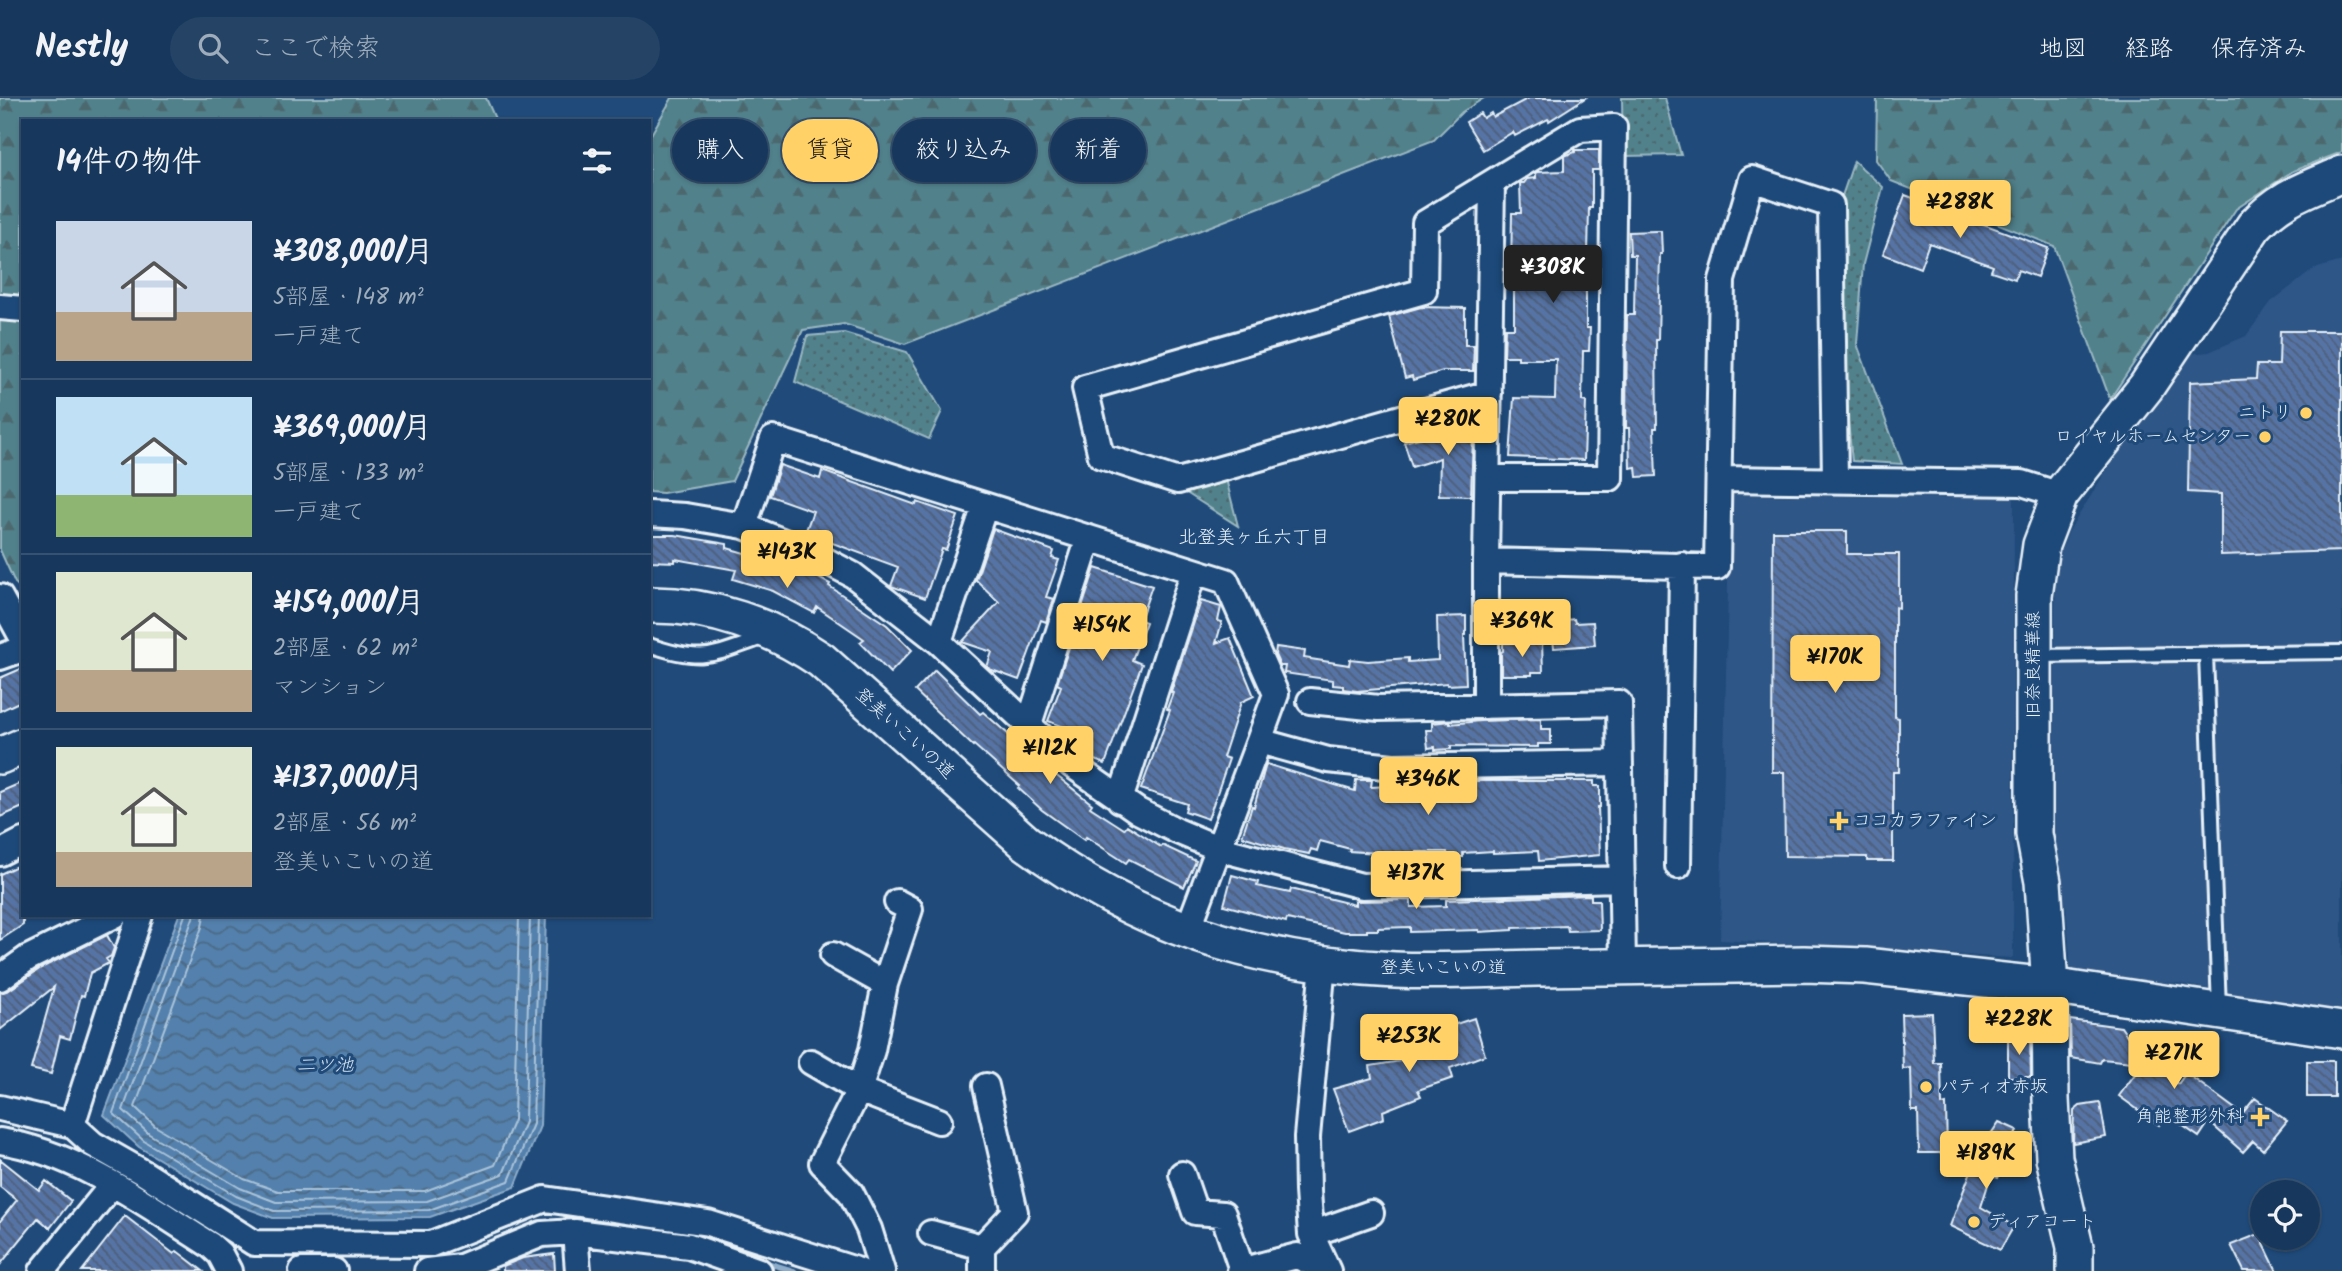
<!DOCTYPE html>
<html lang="ja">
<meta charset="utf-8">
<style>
:root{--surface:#17385c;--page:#244365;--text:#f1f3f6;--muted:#9eacbb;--line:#365272;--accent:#ffd166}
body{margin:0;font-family:Kalam,"Klee One",sans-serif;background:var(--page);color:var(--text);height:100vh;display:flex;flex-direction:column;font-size:26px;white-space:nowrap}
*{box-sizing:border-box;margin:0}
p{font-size:23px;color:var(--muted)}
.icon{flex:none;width:38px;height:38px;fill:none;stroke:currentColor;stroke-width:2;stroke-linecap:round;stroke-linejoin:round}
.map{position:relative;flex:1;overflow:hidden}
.details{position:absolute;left:21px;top:21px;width:630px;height:798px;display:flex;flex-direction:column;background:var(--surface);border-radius:0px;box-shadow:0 2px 5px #0004,0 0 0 2px var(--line)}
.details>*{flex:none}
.top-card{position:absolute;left:672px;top:21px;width:665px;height:63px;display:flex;gap:14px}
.fabs{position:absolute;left:2250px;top:1082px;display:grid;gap:14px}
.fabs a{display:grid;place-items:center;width:70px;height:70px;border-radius:50%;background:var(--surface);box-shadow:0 2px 5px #0004,0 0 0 2px var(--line);font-size:35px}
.price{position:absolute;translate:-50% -60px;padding:0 16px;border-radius:7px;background:var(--accent);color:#111;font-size:23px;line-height:46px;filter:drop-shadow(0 2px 4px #0008)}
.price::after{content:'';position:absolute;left:50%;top:42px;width:21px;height:16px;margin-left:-10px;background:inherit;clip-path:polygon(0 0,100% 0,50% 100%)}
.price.on{background:#222;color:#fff}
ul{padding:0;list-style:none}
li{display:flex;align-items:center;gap:21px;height:175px;padding:0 35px}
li+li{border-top:2px solid var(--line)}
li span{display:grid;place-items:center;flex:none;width:196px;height:140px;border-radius:0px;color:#555}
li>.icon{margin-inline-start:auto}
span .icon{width:84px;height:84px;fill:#fffc;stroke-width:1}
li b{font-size:30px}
h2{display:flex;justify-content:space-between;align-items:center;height:84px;padding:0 35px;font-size:30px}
.tag{padding:0 24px;border-radius:32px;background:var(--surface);box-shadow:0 2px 5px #0004,0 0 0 2px var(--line);font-size:24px;line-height:63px}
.tag.on{background:var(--accent);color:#111}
header{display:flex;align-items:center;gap:42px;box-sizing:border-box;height:98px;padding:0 35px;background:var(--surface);border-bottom:2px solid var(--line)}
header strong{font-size:33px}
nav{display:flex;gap:38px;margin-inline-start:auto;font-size:24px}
.search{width:490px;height:63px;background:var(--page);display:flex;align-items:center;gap:18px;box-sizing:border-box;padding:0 24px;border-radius:38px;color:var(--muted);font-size:26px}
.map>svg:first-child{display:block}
.built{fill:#2f5687}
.grass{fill:url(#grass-dots);stroke:#9cb9c2;stroke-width:2}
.forest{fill:url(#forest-firs);stroke:#9cb9c2;stroke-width:2}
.water{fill:url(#water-waves);stroke:#8eadca;stroke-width:2}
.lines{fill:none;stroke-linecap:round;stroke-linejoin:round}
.shore{stroke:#acc4da;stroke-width:2}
.stream{stroke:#8eadca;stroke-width:6}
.building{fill:url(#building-back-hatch);stroke:#e8f1f8;stroke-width:2}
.lane-casing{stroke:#e8f1f8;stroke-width:18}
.street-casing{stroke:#e8f1f8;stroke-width:30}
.secondary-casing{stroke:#e8f1f8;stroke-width:40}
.lane{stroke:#1f4a7a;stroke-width:12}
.street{stroke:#1f4a7a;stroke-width:24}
.secondary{stroke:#1f4a7a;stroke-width:35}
.poi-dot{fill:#ffd166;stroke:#1f4a7a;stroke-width:2.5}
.labels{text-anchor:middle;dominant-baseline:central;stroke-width:6;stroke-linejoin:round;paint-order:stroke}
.poi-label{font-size:18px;fill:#e8f1f8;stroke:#1f4a7a;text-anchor:end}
.street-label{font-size:18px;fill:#e8f1f8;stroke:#1f4a7a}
.neighbourhood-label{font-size:19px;fill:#e8f1f8;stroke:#1f4a7a}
.water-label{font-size:19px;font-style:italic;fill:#d2e0ed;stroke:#1f4a7a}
</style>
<header>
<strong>Nestly</strong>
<div class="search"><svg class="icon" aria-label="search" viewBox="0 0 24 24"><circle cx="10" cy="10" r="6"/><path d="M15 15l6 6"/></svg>ここで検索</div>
<nav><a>地図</a><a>経路</a><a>保存済み</a></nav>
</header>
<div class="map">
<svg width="2342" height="1173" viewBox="0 0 2342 1173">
<defs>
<pattern id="grass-dots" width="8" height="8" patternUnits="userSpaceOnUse" patternTransform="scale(1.75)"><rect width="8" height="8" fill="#51818b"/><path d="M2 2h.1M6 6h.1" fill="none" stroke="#4c676e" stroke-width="1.8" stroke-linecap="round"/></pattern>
<pattern id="forest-firs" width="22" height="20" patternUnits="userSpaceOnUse" patternTransform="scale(1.75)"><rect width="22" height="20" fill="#51818b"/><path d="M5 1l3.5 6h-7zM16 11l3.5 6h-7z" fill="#4c676e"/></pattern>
<pattern id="water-waves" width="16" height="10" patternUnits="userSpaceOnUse" patternTransform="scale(1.75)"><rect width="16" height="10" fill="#5280ac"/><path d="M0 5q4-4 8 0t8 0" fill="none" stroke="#4d6a85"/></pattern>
<pattern id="building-back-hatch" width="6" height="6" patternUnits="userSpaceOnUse" patternTransform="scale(1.75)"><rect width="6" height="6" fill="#5573a4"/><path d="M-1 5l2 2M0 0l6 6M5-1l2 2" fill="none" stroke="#4e5e77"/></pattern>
</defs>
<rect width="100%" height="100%" fill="#1f4a7a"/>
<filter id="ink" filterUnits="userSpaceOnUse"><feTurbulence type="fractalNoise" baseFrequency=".0143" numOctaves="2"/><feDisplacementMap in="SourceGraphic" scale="14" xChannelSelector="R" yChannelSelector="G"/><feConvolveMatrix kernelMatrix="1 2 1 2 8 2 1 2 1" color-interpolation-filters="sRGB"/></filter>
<g filter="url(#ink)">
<path class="built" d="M 2342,163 L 2342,916 L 2177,885 L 2067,881 L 2070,860 L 2066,808 L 2050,739 L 2056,467 L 2069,433 L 2178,257 L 2209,254 L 2246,238 L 2271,204 L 2314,171 Z
M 1730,397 L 2014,400 L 2013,860 L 1720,842 Z"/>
<path class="grass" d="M 1622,0 L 1665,0 L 1681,57 L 1623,58 Z
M 1854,63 L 1883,89 L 1863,166 L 1857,246 L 1902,366 L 1852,363 L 1840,244 L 1840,104 Z
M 844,235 L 907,254 L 942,313 L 929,341 L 795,284 L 807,238 Z
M 1225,377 L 1238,428 L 1177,389 Z"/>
<path class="forest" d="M 0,0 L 486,0 L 496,23 L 23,23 L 23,492 L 15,485 L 0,452 Z
M 672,0 L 1484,0 L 1462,14 L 1434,42 L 905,246 L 844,226 L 803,232 L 732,383 L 663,395 L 649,394 L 649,40 Z
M 1877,0 L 2342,0 L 2342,54 L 2293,73 L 2236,111 L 2110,301 L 2054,148 L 1891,83 L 1876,62 Z"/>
<path class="water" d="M 179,817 L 546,817 L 540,1028 L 515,1089 L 430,1119 L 273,1120 L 233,1105 L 139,1049 L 104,1017 Z"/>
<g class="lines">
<path class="shore" d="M 185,817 L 113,1015 L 144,1043 L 236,1098 L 274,1113 L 429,1112 L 509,1083 L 533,1026 L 539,817
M 194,817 L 123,1012 L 149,1036 L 240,1090 L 276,1104 L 427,1103 L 503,1076 L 525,1024 L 530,817
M 204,817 L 202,829 L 135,1009 L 155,1028 L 244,1081 L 278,1093 L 425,1093 L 495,1067 L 514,1022 L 519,817"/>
<path class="stream" d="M 566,1118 L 595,1120
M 637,1127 L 674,1135
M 761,1163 L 794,1173"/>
</g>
<path class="building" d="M 1529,0 L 1585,0 L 1549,23 L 1548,21 L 1515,38 L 1513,34 L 1483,52 L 1466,24 L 1480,15 L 1483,20 L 1491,15 L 1493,19 Z
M 1575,52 L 1599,52 L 1599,72 L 1592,72 L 1592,110 L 1589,110 L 1588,157 L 1591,157 L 1592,180 L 1586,180 L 1586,230 L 1590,230 L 1589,253 L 1583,253 L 1582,303 L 1586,304 L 1584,362 L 1510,359 L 1514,300 L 1555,301 L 1556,261 L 1518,261 L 1518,258 L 1504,258 L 1505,230 L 1514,230 L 1514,174 L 1511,174 L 1512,115 L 1521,115 L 1520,85 L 1524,85 L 1527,81 L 1536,80 L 1536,75 L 1538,74 L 1564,73 L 1564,58 L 1575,54 Z
M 1905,97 L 2048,150 L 2037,179 L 2018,172 L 2015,181 L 1991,173 L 1993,168 L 1929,145 L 1920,170 L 1883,156 Z
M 1655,133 L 1661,133 L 1662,156 L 1660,156 L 1658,242 L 1656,242 L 1657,330 L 1654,330 L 1656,378 L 1637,379 L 1636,369 L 1630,370 L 1629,330 L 1626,330 L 1627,217 L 1634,217 L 1635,157 L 1630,157 L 1629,134 Z
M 1421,209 L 1465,210 L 1465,247 L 1474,247 L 1473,273 L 1443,273 L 1413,282 L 1412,278 L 1405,280 L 1389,218 Z
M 2280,233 L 2342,233 L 2342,453 L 2221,457 L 2221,396 L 2188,394 L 2190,284 L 2256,281 L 2257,267 L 2279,267 Z
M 1470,319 L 1473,336 L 1471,398 L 1439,397 L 1440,360 L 1412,369 L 1404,344 L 1453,331 L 1451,323 Z
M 780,367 L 820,381 L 822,373 L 916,407 L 917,404 L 958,418 L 946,452 L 942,451 L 925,500 L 891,488 L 898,469 L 805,435 L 813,413 L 770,398 Z
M 993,431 L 1054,453 L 1052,460 L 1059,462 L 1046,499 L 1054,501 L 1046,524 L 1041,522 L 1019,582 L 992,572 L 987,569 L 992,554 L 962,544 L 999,504 L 976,482 Z
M 1773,433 L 1847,433 L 1847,456 L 1899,456 L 1899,510 L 1895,509 L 1895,619 L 1899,620 L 1899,674 L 1893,674 L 1893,763 L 1867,763 L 1867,759 L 1785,758 L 1784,674 L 1772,674 Z
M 649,437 L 675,437 L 727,446 L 727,450 L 794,469 L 795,467 L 830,486 L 829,488 L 887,527 L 912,552 L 890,575 L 860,544 L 864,541 L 817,509 L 814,515 L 773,493 L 733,481 L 736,472 L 675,461 L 675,464 L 649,463 Z
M 1095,470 L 1152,488 L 1140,522 L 1146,524 L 1132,562 L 1142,566 L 1105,666 L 1087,659 L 1073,648 L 1078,634 L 1048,623 L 1061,588 L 1057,586 Z
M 1201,503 L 1221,509 L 1218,523 L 1222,524 L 1216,545 L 1230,540 L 1254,598 L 1241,604 L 1223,659 L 1229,661 L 1208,721 L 1185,713 L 1187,706 L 1141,691 L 1170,612 L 1167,611 L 1173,595 L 1171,594 Z
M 1466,518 L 1466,537 L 1464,537 L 1466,586 L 1447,587 L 1447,585 L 1357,593 L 1343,591 L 1343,588 L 1333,587 L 1333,582 L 1284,575 L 1285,568 L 1280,568 L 1275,557 L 1276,549 L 1305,553 L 1304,560 L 1349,567 L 1350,561 L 1368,563 L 1408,560 L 1408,564 L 1438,562 L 1437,519 Z
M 1574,521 L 1575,525 L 1593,524 L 1595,547 L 1554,550 L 1551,524 Z
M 1542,544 L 1543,574 L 1532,574 L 1532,577 L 1501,577 L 1501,554 L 1503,553 L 1503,545 Z
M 23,570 L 23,602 L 0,613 L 0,580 Z
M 935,572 L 980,616 L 983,614 L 1023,649 L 1021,651 L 1046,674 L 1048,671 L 1092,706 L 1090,709 L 1124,731 L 1127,727 L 1161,749 L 1162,747 L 1196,763 L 1184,789 L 1129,761 L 1126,765 L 1086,739 L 1084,742 L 1042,712 L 1018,690 L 1020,688 L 974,647 L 973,648 L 915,593 Z
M 1541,621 L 1541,631 L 1551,631 L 1551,646 L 1538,646 L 1538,649 L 1451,648 L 1451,651 L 1435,652 L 1435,649 L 1428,650 L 1426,632 L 1432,632 L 1432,625 L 1450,623 L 1450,626 L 1480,623 Z
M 1266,666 L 1355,693 L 1356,682 L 1372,682 L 1371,689 L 1407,687 L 1407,684 L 1419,683 L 1594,683 L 1594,688 L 1600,688 L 1600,709 L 1598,709 L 1600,757 L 1539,763 L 1538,753 L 1493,755 L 1493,753 L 1463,755 L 1463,759 L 1448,759 L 1447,754 L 1416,754 L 1416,762 L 1400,762 L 1400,758 L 1394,758 L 1394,756 L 1349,753 L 1350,751 L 1320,743 L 1317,753 L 1311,751 L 1309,756 L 1284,751 L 1242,738 L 1252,708 L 1254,709 Z
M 23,684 L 23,709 L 0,719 L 0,694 Z
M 23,765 L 23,827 L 0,842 L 0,776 Z
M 1232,777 L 1258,784 L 1257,788 L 1290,795 L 1291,791 L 1355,807 L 1355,803 L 1411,802 L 1411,809 L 1446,808 L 1446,802 L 1591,797 L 1591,802 L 1599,802 L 1600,832 L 1568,833 L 1567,828 L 1513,830 L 1513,832 L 1479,834 L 1479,832 L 1410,834 L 1410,829 L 1378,830 L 1378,832 L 1367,832 L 1367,834 L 1345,834 L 1287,821 L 1286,824 L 1224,807 Z
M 107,837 L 114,850 L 111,858 L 106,861 L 109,865 L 90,875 L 84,898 L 81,897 L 70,941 L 60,938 L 51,976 L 31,971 L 54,889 L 0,932 L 0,895 L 9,892 L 41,870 Z
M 1932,915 L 1934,965 L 1941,965 L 1942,1007 L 1946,1006 L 1947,1055 L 1919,1055 L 1918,1013 L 1912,1013 L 1911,970 L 1903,971 L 1901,916 Z
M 1474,920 L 1485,957 L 1450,970 L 1453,980 L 1418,992 L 1421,998 L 1383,1013 L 1384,1020 L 1349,1033 L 1333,991 L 1372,980 L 1370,968 L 1407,962 L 1404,948 L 1438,940 L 1438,932 Z
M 2070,922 L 2121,929 L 2135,949 L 2131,953 L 2178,986 L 2186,975 L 2242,1016 L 2255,1000 L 2287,1023 L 2263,1052 L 2253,1043 L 2243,1054 L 2209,1024 L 2199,1039 L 2166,1016 L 2159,1027 L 2119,998 L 2143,965 L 2102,961 L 2100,965 L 2071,960 Z
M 2008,939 L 2030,940 L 2031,979 L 2008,979 Z
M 2307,963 L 2334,963 L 2334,999 L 2307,999 Z
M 2100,1005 L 2106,1039 L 2073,1045 L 2074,1013 L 2080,1008 Z
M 1999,1024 L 2017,1032 L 2011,1050 L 2012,1059 L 2005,1065 L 1998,1080 L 1991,1077 L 1981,1109 L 2014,1128 L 2000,1152 L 1950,1128 L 1978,1055 Z
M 0,1061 L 39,1092 L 46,1083 L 71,1103 L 50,1130 L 38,1120 L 0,1167 L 0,1123 L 17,1102 L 0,1089 Z
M 125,1118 L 174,1156 L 177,1153 L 203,1173 L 82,1173 Z
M 2259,1136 L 2277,1173 L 2244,1173 L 2231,1147 Z
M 554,1156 L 555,1173 L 503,1173 L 503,1168 L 523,1160 Z"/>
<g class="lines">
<g class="lane-casing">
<path id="lane" d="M 649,547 C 705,566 712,557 765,539
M 2206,556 L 2219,911
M 2037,558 L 2342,554"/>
</g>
<g class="street-casing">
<path id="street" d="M 0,209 L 23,211
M 1488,380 L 1610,380 L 1614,29 L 1580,31 L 1425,125 L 1424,193 L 1085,290 L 1101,358 L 1178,383 L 1489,295
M 1720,381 L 2022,385 L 2060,397
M 649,416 L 685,418 L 744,428 L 809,454 L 853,477 L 939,544 L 1072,667 L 1138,713 L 1177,733 L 1220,751 L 1362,788 L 1622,781
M 744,428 L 773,341 L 1226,483 L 1276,596 L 1259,643
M 1486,463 L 1717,469 L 1722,182 L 1752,81 L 1831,107 L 1835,381
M 0,499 L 23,541
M 939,544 L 985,408
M 0,559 L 23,551
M 1310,603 L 1379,610 L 1619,605 L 1623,869
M 1486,608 L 1486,463 L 1492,85
M 1029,626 L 1089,440
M 1120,702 L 1194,473
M 0,755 L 23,743
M 1678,768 L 1682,467
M 1187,834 L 1259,643 L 1328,662 L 1393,669 L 1620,665
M 833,857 L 885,886 L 872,952 L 859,992 L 822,1065 L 851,1095 L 869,1131 L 882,1173
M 1323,866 L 1307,1039 L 1308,1093 L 1311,1136 L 1328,1173
M 0,880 L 28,860 L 115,817
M 885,886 L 910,811 L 897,804
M 811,964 L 859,992 L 939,1023
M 0,1010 L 72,1027 L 93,1046 L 144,1075 L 254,1145 L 431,1146 L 545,1101 L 708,1125 L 859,1173
M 72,1027 L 140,817
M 0,1043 C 78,1055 145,1106 210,1147 L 220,1156 L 229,1173
M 1182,1076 L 1195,1114 L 1223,1116 L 1242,1172
M 575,1134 L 578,1173
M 931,1135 L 982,1149
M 1311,1136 L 1371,1115
M 42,1173 L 113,1086
M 302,1173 L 334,1173
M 427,1173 L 461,1169 L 542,1136 L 575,1134 L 689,1148 L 759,1173
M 982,1173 L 982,1149 L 1015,1114 L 986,988
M 1240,1173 L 1297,1158 L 1328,1173"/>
</g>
<g class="secondary-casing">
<path id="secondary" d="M 649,507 C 711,506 771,528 821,562 L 1025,744 C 1137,827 1256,866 1395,872 C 1442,874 1491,871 1538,870 C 1627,869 1716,867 1804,866 L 1865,868 L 2050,888 L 2342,932
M 0,658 L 23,648
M 2075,1173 L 2075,1149 L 2054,1060 L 2051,1001 L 2050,888 L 2043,784 L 2034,736 L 2034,498 L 2041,447 L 2060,397 L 2146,289 L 2254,128 C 2282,98 2305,92 2342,76"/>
</g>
<use href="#lane" class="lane"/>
<use href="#street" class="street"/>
<use href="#secondary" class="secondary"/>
</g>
</g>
<g class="poi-dot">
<circle cx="2306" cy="315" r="7"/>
<circle cx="2265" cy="339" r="7"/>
<path d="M1835.5 712.5h7v7h7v7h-7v7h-7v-7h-7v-7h7z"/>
<circle cx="1926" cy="989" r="7"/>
<path d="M2256.5 1008.5h7v7h7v7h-7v7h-7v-7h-7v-7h7z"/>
<circle cx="1974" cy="1124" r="7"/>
</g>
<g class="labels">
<g class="poi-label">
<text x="2292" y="315">ニトリ</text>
<text x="2251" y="339">ロイヤルホームセンター</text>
<text x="1853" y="723" text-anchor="start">ココカラファイン</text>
<text x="1940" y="989" text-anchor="start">パティオ赤坂</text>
<text x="2244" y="1019">角能整形外科</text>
<text x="1988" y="1124" text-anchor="start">ディアコート</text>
</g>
<g class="street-label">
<text transform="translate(2034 567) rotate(-90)">旧奈良精華線</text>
<text transform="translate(904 636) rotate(42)">登美いこいの道</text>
<text x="1443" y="870">登美いこいの道</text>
</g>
<g class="neighbourhood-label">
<text x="1254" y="440">北登美ヶ丘六丁目</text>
</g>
<g class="water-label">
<text x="325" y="968">二ツ池</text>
</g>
</g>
</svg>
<div class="fabs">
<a><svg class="icon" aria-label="locate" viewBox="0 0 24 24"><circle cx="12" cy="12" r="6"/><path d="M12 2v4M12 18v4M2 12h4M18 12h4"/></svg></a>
</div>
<b class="price" style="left:1960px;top:142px">¥288K</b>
<b class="price on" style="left:1553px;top:207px">¥308K</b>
<b class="price" style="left:1448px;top:359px">¥280K</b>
<b class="price" style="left:787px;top:492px">¥143K</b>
<b class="price" style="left:1522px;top:561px">¥369K</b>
<b class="price" style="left:1102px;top:565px">¥154K</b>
<b class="price" style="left:1835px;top:597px">¥170K</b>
<b class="price" style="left:1050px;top:688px">¥112K</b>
<b class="price" style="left:1428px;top:719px">¥346K</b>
<b class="price" style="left:1416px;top:813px">¥137K</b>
<b class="price" style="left:2019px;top:959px">¥228K</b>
<b class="price" style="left:1409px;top:976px">¥253K</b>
<b class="price" style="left:2174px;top:993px">¥271K</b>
<b class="price" style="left:1986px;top:1093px">¥189K</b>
<div class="top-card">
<a class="tag">購入</a>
<a class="tag on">賃貸</a>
<a class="tag">絞り込み</a>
<a class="tag">新着</a>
</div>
<section class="details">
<h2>14件の物件<svg class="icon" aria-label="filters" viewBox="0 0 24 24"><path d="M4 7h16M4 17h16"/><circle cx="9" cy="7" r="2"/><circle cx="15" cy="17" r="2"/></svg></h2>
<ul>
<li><span style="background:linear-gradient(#c9d6e8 65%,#b9a48a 0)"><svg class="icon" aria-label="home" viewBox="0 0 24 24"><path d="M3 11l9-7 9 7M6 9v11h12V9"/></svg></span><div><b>¥308,000/月</b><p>5部屋 · 148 m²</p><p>一戸建て</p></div></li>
<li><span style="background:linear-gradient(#bfe0f5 70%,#8fb573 0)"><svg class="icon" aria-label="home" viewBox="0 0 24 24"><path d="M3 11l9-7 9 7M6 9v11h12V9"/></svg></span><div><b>¥369,000/月</b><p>5部屋 · 133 m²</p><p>一戸建て</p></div></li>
<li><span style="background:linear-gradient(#dfe7d0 70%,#b9a48a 0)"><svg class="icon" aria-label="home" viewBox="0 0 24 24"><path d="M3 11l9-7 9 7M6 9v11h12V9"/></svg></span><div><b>¥154,000/月</b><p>2部屋 · 62 m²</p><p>マンション</p></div></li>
<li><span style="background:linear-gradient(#dfe7d0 75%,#b9a48a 0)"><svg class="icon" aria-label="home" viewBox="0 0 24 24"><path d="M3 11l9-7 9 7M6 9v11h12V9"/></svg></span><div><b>¥137,000/月</b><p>2部屋 · 56 m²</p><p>登美いこいの道</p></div></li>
</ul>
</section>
</div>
